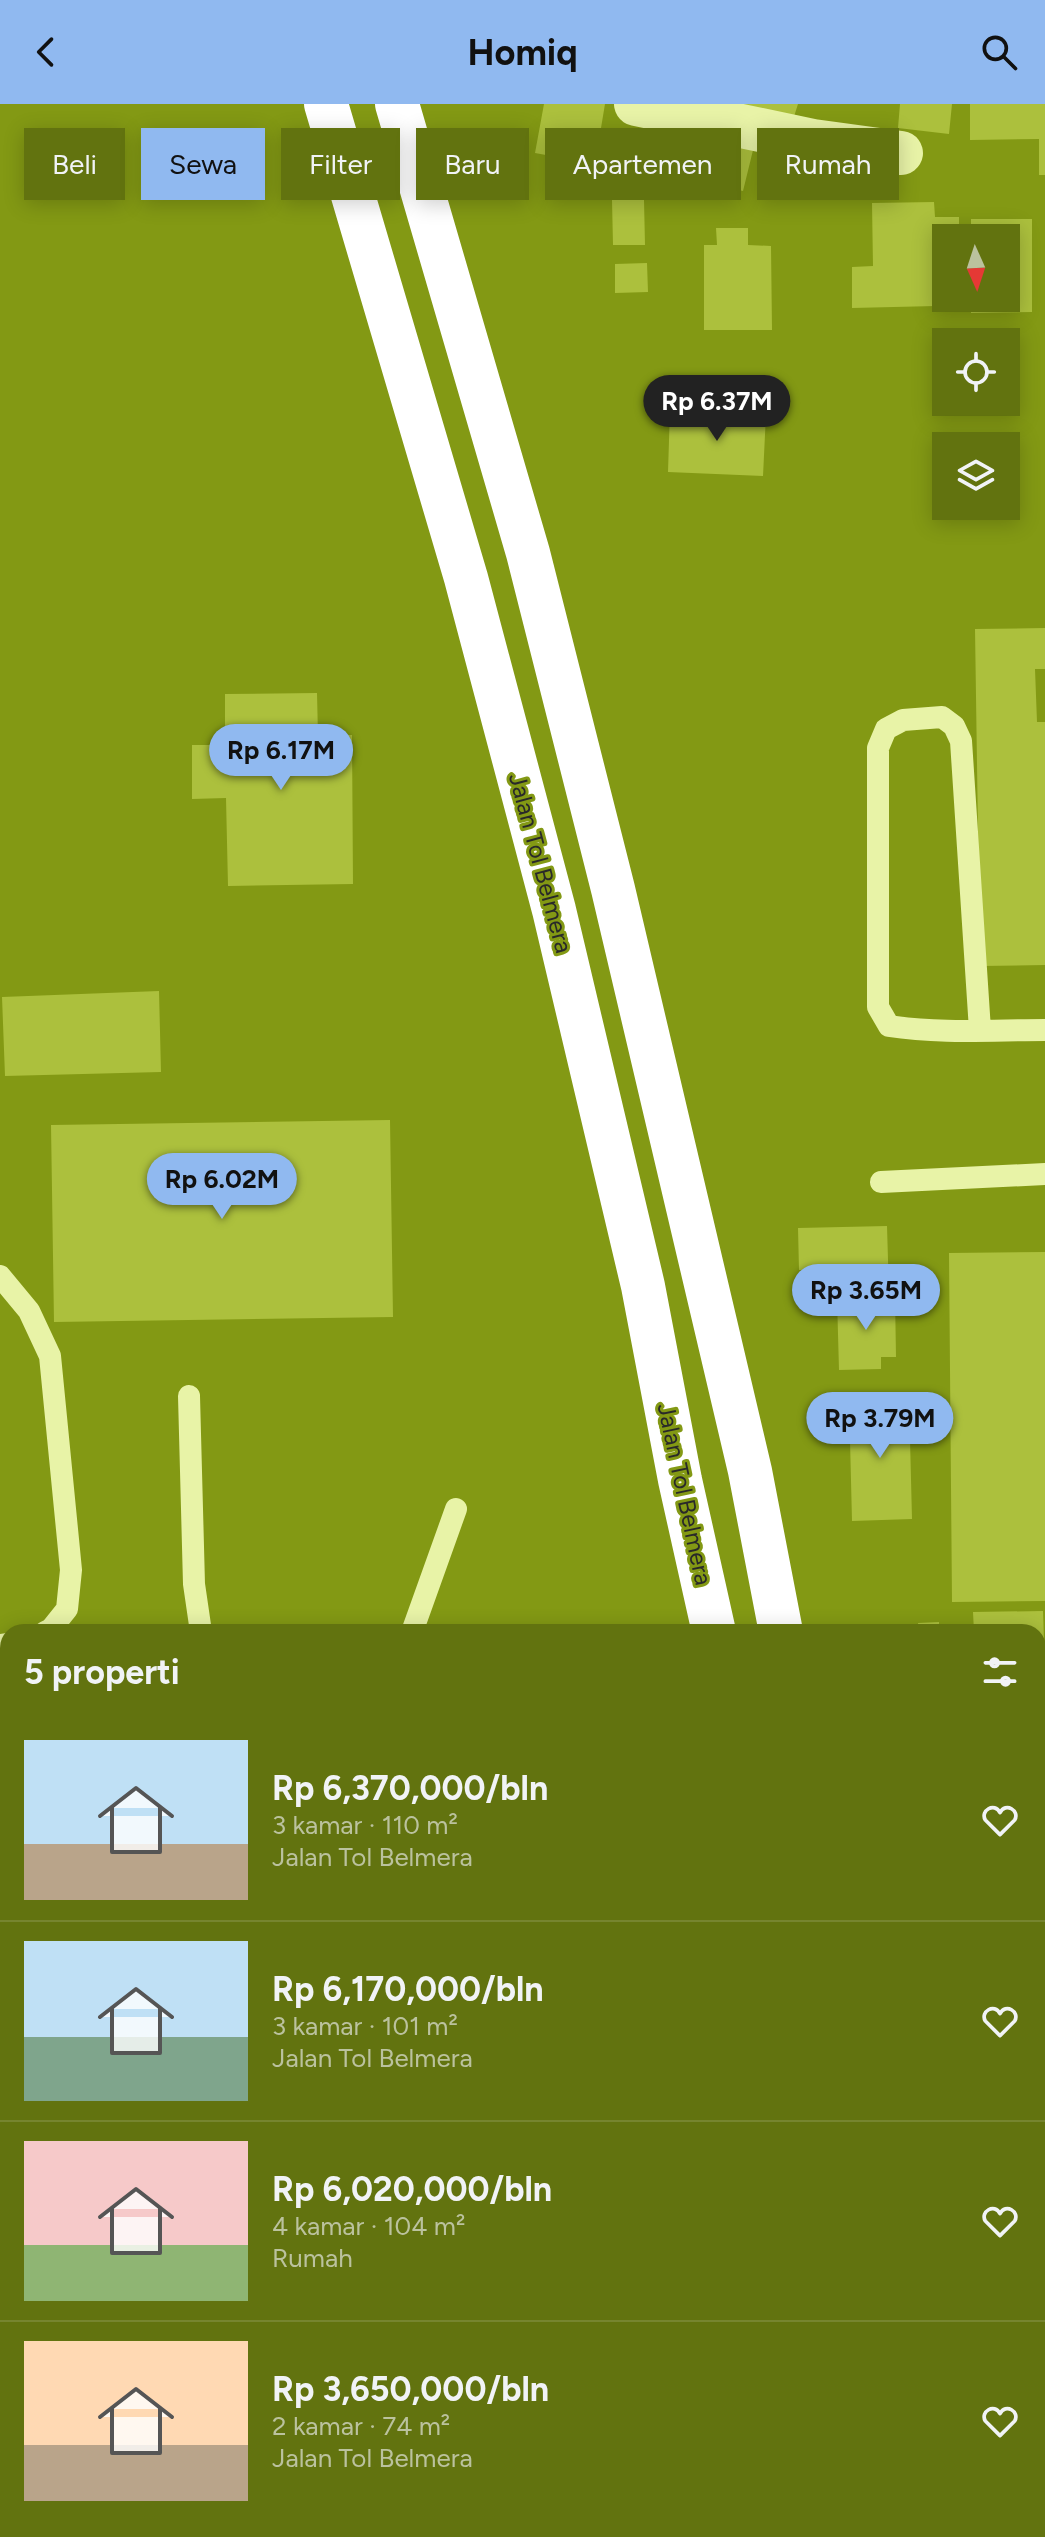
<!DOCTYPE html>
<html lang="id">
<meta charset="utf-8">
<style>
:root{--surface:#62730f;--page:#687818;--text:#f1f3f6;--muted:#bbc29e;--line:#76852f;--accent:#90b9f0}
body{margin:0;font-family:Figtree,sans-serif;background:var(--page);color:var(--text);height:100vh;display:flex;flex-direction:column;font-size:30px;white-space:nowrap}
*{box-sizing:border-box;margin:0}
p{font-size:26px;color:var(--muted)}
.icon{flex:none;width:44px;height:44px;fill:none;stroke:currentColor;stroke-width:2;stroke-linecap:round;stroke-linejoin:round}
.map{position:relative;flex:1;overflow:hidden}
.details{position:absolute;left:0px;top:1520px;width:1046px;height:914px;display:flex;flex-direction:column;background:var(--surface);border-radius:24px 24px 0 0;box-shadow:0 4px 20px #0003}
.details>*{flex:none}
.guide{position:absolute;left:24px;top:24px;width:998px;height:72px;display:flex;gap:16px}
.needle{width:52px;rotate:177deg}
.controls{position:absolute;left:932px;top:120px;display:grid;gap:16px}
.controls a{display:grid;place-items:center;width:88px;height:88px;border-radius:0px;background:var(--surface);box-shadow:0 4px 20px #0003;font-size:40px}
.price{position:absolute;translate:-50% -68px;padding:0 18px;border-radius:28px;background:var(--accent);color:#111;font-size:26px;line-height:52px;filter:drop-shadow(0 2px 4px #0008)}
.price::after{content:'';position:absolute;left:50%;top:48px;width:24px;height:18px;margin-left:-12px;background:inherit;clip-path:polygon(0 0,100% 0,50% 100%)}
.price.active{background:#222;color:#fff}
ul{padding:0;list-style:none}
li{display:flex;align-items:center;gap:24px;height:200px;padding:0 24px}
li+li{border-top:2px solid var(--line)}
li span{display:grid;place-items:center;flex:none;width:224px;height:160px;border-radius:0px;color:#555}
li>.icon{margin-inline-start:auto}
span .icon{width:96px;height:96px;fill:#fffc;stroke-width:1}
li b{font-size:34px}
h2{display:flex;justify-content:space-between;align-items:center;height:96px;padding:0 24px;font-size:34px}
.tag{padding:0 28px;border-radius:0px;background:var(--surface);box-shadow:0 4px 20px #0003;font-size:28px;line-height:72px}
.tag.active{background:var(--accent);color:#111}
header{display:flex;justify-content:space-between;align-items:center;height:104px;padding:0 24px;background:var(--accent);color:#111;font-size:36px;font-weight:700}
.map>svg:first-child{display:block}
.building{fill:#acc03d}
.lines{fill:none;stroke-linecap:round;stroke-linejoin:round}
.service{stroke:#e8f3a7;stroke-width:22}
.minor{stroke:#e8f3a7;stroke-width:44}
.tertiary{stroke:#e8f3a7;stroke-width:44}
.motorway{stroke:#fff;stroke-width:44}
.labels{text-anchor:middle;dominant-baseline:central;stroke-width:6;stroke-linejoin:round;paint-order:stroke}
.street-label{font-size:24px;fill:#292929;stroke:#839914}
</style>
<header><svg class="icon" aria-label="back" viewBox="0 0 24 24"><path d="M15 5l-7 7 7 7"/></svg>Homiq<svg class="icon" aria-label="search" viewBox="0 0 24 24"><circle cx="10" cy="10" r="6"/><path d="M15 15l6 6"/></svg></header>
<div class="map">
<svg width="1045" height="2433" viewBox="0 0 1045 2433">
<rect width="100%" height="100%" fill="#839914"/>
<path class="building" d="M 544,0 L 605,0 L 595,60 L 535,49 Z
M 724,0 L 798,0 L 791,22 Z
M 900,0 L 952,0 L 949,30 L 898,24 Z
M 970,0 L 1045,0 L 1045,71 L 1039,71 L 1039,35 L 970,36 Z
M 682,17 L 756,34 L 743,87 L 669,70 Z
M 612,96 L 644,96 L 645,141 L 613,141 Z
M 934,98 L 935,113 L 959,113 L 959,134 L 946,134 L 946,190 L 935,191 L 936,202 L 852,204 L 852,163 L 873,162 L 872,99 Z
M 971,115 L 1032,115 L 1032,208 L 971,209 L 971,194 L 1006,194 L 1006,134 L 971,134 Z
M 716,124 L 748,124 L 748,141 L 771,142 L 772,226 L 704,226 L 704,141 L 717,141 Z
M 647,159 L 648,188 L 615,189 L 615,160 Z
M 670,305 L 766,310 L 763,372 L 668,368 Z
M 1045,524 L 1045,565 L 1035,565 L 1037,618 L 1045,618 L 1045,861 L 980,862 L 975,525 Z
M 317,589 L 318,632 L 352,631 L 353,780 L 228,782 L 226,694 L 192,695 L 192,641 L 225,641 L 225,590 Z
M 159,887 L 161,968 L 5,972 L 2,893 Z
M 390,1016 L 393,1213 L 54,1218 L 51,1021 Z
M 887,1122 L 889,1189 L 819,1190 L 818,1166 L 799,1166 L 798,1124 Z
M 1045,1148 L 1045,1497 L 952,1498 L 949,1149 Z
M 895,1192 L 896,1253 L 881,1253 L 881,1265 L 839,1266 L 837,1194 Z
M 909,1295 L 912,1415 L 852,1417 L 849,1296 Z
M 1043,1507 L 1044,1536 L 1038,1536 L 1038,1528 L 974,1528 L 973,1508 Z
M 939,1518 L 939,1528 L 919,1528 L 918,1519 Z
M 1038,1542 L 1045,1542 L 1045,1594 L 1038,1594 Z
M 1038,1597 L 1042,1597 L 1043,1631 L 1038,1631 Z
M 0,1746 L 8,1748 L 8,1795 L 0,1793 Z"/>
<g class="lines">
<path class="service" d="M 980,926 L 961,637 L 954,622 L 942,613 L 903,616 L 886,625 L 878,644 L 878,903 L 889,922 C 940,930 993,926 1045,926
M 881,1078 L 1045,1070
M 0,1172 L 29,1207 L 50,1252 L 71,1466 L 67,1505 L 51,1525 L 45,1528
M 189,1292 L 194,1480 L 201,1528
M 412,1528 L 456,1405
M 0,1541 L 8,1540
M 0,1698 L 8,1698
M 0,1925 L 8,1925"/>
<path class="minor" d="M 636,0 L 813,37 L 901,49"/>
<path class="tertiary" d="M 1038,1992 L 1045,1992
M 0,2001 L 8,2001
M 1038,2056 L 1045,2056
M 0,2060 L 8,2060"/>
<path class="motorway" d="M 326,0 L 466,474 L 554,806 L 643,1182 L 680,1376 L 714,1528
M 397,0 L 528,449 L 613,785 L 750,1367 L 781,1528
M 873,2426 L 873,2433
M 947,2426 L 948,2433"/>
</g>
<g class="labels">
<g class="street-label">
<text transform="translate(541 759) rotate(75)">Jalan Tol Belmera</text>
<text transform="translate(685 1390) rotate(78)">Jalan Tol Belmera</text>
</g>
</g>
</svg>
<div class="controls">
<a><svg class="needle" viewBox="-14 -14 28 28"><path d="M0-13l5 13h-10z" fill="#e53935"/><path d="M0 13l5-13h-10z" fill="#bbc29e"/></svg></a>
<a><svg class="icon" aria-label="locate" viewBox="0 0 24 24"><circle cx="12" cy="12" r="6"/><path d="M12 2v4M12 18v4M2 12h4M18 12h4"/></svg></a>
<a><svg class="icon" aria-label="layers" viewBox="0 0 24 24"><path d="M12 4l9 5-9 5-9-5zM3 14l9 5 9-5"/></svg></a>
</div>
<b class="price active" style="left:717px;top:339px">Rp 6.37M</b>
<b class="price" style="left:281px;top:688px">Rp 6.17M</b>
<b class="price" style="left:222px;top:1117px">Rp 6.02M</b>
<b class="price" style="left:866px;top:1228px">Rp 3.65M</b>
<b class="price" style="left:880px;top:1356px">Rp 3.79M</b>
<div class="guide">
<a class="tag">Beli</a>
<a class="tag active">Sewa</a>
<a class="tag">Filter</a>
<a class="tag">Baru</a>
<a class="tag">Apartemen</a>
<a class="tag">Rumah</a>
</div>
<section class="details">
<h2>5 properti<svg class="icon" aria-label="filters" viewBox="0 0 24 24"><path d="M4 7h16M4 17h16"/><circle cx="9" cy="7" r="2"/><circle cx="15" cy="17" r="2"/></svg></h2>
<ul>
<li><span style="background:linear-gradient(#bfe0f5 65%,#b9a48a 0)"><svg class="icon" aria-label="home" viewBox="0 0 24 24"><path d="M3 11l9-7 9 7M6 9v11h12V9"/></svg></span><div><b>Rp 6,370,000/bln</b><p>3 kamar · 110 m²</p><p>Jalan Tol Belmera</p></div><svg class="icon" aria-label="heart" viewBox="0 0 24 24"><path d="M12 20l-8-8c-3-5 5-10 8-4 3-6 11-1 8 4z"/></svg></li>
<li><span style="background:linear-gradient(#bfe0f5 60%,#7fa58c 0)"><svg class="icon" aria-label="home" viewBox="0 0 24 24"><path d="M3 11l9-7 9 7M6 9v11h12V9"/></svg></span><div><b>Rp 6,170,000/bln</b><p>3 kamar · 101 m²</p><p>Jalan Tol Belmera</p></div><svg class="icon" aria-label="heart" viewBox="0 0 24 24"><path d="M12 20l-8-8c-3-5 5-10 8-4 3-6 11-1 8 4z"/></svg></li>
<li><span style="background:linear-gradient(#f6c9c9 65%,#8fb573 0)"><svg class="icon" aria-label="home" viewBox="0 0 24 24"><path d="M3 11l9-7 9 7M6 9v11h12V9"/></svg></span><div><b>Rp 6,020,000/bln</b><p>4 kamar · 104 m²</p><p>Rumah</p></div><svg class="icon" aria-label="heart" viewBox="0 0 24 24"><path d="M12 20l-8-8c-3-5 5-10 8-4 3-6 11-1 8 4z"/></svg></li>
<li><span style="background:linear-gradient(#ffd9b3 65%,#b9a48a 0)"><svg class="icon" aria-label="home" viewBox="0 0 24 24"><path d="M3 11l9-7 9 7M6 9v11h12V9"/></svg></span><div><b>Rp 3,650,000/bln</b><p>2 kamar · 74 m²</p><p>Jalan Tol Belmera</p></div><svg class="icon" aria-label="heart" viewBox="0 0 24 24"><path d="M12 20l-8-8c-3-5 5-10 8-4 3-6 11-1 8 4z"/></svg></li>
</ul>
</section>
</div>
